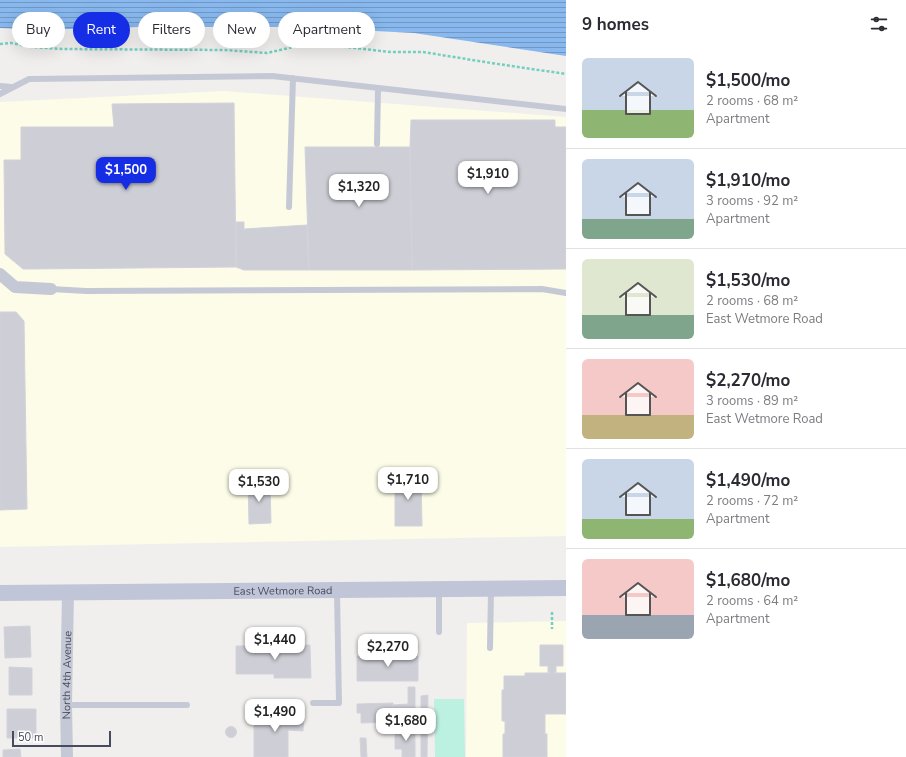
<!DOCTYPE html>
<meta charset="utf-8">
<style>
:root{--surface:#fff;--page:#f2f2f3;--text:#2b2b33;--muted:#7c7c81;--line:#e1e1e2;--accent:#152ee5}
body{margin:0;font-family:"Nunito Sans",sans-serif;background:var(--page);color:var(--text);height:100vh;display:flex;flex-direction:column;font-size:15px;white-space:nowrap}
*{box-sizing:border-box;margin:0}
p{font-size:13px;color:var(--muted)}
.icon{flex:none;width:22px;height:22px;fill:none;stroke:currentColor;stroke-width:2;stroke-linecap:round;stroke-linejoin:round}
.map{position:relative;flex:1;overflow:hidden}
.sheet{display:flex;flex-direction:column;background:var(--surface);width:340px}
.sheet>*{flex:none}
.top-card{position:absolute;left:12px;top:12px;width:380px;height:36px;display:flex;gap:8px}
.scale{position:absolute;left:12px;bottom:10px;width:99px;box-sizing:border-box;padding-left:4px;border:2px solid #464b5d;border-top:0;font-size:11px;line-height:14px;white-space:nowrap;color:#464b5d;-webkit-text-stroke:3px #fff;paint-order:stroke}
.price{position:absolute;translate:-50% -34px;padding:0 9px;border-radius:8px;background:#fff;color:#222;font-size:13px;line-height:26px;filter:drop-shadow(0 1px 2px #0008)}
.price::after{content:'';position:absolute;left:50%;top:24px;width:12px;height:9px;margin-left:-6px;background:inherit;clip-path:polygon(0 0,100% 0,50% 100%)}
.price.active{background:var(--accent);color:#fff}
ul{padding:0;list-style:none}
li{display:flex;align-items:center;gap:12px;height:100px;padding:0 16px}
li+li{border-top:1px solid var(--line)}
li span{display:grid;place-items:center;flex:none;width:112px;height:80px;border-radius:6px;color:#555}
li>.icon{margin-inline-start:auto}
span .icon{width:48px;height:48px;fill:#fffc;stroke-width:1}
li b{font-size:17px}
h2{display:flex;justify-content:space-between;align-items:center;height:48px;padding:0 16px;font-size:17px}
.chip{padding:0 14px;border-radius:18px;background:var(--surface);box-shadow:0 4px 16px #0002;font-size:14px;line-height:36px}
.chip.active{background:var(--accent);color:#fff}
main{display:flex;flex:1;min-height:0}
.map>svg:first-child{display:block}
.commercial{fill:#fcfce8}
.pitch{fill:#bcf0e1}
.water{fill:url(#water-rules)}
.building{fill:#cecfd6;stroke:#d3d2da}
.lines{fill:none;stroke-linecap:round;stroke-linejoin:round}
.path{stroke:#73cfbf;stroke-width:2.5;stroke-dasharray:3 2;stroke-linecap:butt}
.lane{stroke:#c5c9d6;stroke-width:6}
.street{stroke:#c5c9d6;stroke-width:12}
.secondary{stroke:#c1c5d8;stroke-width:16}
.labels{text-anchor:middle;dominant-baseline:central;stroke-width:4;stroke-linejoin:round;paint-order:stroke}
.street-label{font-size:11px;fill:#464b5d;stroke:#fff}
</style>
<main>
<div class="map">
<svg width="566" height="757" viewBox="0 0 566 757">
<defs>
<pattern id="water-rules" width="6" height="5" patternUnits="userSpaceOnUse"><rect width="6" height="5" fill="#88b8ee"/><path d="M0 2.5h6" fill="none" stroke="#7198c4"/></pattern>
</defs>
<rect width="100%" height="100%" fill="#f1efee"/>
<path class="commercial" d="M 224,91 L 566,117 L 566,536 L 0,547 L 0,102 Z
M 566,621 L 566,757 L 466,757 L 467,623 Z"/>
<path class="pitch" d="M 434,699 L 464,699 L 465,757 L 435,757 Z"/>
<path class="water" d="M 0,0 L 566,0 L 566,56 L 414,33 L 297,27 L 139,27 L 37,30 L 0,28 Z"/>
<path class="building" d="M 234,103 L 236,267 L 33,269 L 23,269 L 5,254 L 4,160 L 21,160 L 21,127 L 114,127 L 112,104 Z
M 411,120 L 555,120 L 555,127 L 566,127 L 566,269 L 412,270 L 410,147 Z
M 305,147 L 410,147 L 412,270 L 309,270 Z
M 236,222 L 244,222 L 244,229 L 307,225 L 309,270 L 244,270 L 236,267 Z
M 0,312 L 16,312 L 24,321 L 27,509 L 0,510 Z
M 395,476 L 421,476 L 422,526 L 395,526 Z
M 248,482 L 270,482 L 271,523 L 249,524 Z
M 30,626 L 31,657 L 5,658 L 4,627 Z
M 310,645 L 311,678 L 274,678 L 274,674 L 236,674 L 236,646 Z
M 540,645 L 563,645 L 563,666 L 556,666 L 556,673 L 548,673 L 548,666 L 540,666 Z
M 357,656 L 418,656 L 418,681 L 357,681 Z
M 9,667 L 32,668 L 32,695 L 9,695 Z
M 525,673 L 566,673 L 566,714 L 545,714 L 545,734 L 547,734 L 547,757 L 503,757 L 503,734 L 505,734 L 505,721 L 502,721 L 502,690 L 504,690 L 504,676 L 525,676 Z
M 408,687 L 415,687 L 415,712 L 393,712 L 393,705 L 408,704 Z
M 428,695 L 427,757 L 421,757 L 421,696 Z
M 393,703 L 393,722 L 361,723 L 361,713 L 357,713 L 357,704 Z
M 7,709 L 36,709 L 36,738 L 7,738 Z
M 254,713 L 304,714 L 303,731 L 288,730 L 288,757 L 254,757 Z
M 415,713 L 414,727 L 394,727 L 395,714 Z
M225.5 732a5.5 5.5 0 1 1 11 0a5.5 5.5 0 1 1-11 0Z
M 395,730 L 415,730 L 415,757 L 402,757 L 402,749 L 395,749 Z
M 360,738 L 366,738 L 367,757 L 361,757 Z
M 20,749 L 21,757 L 3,757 L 3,750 Z"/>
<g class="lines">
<path class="path" d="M 0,44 L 11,43 L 32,47 L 62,49 L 225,50 L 267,53 L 306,44 L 320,44 L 390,52 L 423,52 L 491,63 L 566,74
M 552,612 L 552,629"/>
<path class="lane" d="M 0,86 L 12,87
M 0,94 L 29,79 L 272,76 L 566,109
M 377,144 L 378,88
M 289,207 L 293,78
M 51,289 L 86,291 L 542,289 L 566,293
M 439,632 L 439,589
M 490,648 L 491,590
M 313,703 L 339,703 L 337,591
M 66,705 L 187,705"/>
<g class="street">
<path d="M 0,274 L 15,287 L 51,289"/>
<path id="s1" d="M 67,757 L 66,704 L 68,592"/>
</g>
<path class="secondary" id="s2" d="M 0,593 L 566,588"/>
</g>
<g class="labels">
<g class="street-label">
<text stroke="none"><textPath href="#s2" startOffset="283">East Wetmore Road</textPath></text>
<text stroke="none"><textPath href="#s1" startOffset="82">North 4th Avenue</textPath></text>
</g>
</g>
</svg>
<div class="scale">50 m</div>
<b class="price active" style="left:126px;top:191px">$1,500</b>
<b class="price" style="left:488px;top:195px">$1,910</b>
<b class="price" style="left:359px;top:208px">$1,320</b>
<b class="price" style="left:408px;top:501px">$1,710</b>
<b class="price" style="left:259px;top:503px">$1,530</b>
<b class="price" style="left:275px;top:661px">$1,440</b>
<b class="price" style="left:388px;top:668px">$2,270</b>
<b class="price" style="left:275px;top:733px">$1,490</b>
<b class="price" style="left:406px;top:742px">$1,680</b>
<div class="top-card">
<a class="chip">Buy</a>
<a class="chip active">Rent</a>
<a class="chip">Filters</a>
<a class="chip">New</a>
<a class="chip">Apartment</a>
</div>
</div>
<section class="sheet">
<h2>9 homes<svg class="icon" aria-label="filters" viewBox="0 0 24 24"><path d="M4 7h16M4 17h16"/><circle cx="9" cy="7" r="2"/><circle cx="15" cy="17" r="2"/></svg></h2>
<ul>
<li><span style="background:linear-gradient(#c9d6e8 65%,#8fb573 0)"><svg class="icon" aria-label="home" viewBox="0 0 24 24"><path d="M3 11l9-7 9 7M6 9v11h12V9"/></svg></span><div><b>$1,500/mo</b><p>2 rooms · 68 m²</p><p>Apartment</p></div></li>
<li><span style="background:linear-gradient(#c9d6e8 75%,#7fa58c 0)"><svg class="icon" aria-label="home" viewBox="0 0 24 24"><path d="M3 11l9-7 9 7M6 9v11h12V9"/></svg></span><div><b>$1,910/mo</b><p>3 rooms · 92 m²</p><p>Apartment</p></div></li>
<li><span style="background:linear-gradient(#dfe7d0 70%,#7fa58c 0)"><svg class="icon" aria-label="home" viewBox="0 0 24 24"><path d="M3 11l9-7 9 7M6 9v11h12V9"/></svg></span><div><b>$1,530/mo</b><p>2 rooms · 68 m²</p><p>East Wetmore Road</p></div></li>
<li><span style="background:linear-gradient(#f6c9c9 70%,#c2b280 0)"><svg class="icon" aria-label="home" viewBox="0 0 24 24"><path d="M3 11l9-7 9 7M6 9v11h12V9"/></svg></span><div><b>$2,270/mo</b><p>3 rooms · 89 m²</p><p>East Wetmore Road</p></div></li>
<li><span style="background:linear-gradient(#c9d6e8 75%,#8fb573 0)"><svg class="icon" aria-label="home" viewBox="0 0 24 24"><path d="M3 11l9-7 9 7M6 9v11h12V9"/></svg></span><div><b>$1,490/mo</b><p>2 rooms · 72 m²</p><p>Apartment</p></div></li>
<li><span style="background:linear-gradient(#f6c9c9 70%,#9aa5b1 0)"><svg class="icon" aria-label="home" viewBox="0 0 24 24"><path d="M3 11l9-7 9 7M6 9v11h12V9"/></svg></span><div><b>$1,680/mo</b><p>2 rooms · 64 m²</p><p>Apartment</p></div></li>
</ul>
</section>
</main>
